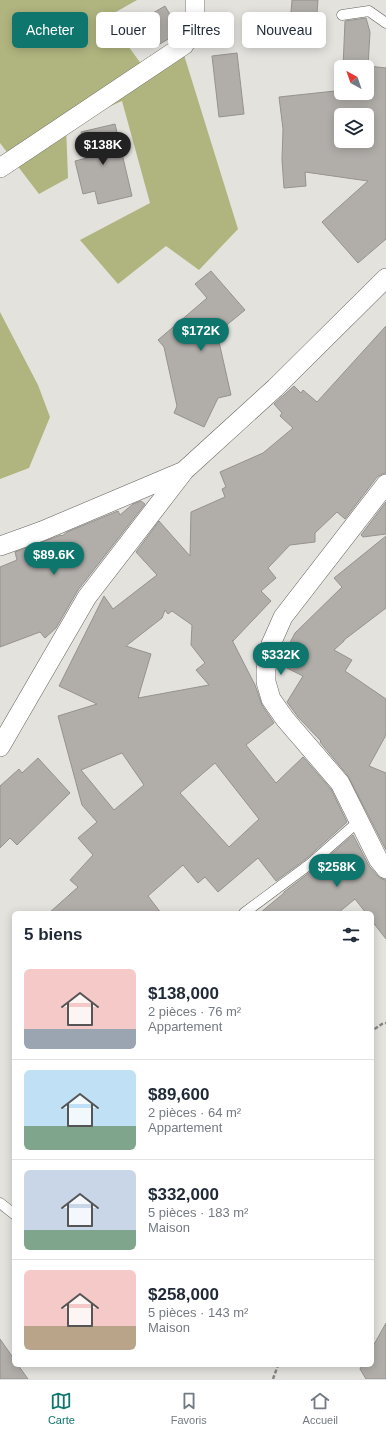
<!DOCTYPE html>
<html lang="fr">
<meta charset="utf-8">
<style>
:root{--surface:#fff;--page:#f2f2f3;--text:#1f2937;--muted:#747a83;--line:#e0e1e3;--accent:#0f766e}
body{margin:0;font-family:Helvetica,sans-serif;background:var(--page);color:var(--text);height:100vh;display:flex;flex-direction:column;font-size:15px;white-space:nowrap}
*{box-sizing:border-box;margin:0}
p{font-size:13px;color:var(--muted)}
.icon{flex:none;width:22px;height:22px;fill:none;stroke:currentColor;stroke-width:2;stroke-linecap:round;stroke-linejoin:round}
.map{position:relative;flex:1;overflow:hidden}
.sheet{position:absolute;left:12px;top:911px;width:362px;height:456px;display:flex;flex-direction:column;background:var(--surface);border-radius:6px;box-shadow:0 2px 10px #0003}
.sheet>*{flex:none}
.guide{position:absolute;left:12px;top:12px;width:362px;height:36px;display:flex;gap:8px}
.needle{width:26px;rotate:320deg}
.controls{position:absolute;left:334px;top:60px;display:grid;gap:8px}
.controls a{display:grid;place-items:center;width:40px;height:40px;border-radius:6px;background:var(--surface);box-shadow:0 2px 10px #0003;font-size:20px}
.price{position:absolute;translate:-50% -34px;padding:0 9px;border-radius:14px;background:var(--accent);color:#fff;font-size:13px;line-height:26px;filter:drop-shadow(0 1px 2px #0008)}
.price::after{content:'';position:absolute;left:50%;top:24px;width:12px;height:9px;margin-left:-6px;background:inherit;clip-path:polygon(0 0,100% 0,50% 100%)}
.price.current{background:#222;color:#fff}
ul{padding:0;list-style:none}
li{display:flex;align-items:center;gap:12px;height:100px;padding:0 12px}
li+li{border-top:1px solid var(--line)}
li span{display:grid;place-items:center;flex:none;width:112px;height:80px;border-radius:6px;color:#555}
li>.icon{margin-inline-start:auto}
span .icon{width:48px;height:48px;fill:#fffc;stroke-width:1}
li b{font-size:17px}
h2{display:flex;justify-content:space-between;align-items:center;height:48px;padding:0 12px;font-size:17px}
.pill{padding:0 14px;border-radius:6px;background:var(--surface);box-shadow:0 2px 10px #0003;font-size:14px;line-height:36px}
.pill.current{background:var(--accent);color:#fff}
.dock{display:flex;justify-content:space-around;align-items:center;height:56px;border-top:1px solid var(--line);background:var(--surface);font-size:11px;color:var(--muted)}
.dock a{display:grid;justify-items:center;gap:2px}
.dock .current{color:var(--accent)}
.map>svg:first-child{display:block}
.forest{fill:#b0b57f}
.building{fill:#b1ada9;stroke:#96928f;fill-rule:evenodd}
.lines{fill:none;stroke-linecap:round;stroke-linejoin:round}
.service-casing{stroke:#64625e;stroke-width:11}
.minor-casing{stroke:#64625e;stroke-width:20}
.path{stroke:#888683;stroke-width:2.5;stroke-dasharray:4 2;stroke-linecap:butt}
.service{stroke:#fff;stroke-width:10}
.minor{stroke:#fff;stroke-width:19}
</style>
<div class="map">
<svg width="386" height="1379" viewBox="0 0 386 1379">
<rect width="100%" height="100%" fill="#e4e2dd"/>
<path class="forest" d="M 0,0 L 137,0 L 107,17 L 142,65 L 184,55 L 238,229 L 199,270 L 166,246 L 118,284 L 80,240 L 150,203 L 122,101 L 66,126 L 68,178 L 39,194 L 0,143 Z
M 0,312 L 38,385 L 50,417 L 29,468 L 0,479 Z"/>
<path class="building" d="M 292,0 L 318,0 L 316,26 L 290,24 Z
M 165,6 L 179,30 L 177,34 L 158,45 L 153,36 L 141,42 L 132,25 Z
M 366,18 L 370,32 L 368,66 L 386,68 L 386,239 L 358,263 L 322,222 L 368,181 L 305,172 L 306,186 L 284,188 L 282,160 L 283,129 L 279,97 L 335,91 L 341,91 L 341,93 L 367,93 L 367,67 L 343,67 L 345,21 ZM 341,115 L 367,115 L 367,141 L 341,141 Z
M 237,53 L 244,114 L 219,117 L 212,56 Z
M 115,124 L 132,196 L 98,204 L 95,191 L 83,194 L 75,161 L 87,158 L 81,132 Z
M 211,271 L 245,310 L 217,333 L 231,395 L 218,398 L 204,427 L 174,413 L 177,406 L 164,347 L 158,340 L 207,298 L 195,284 Z
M 386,326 L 386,473 L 382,474 L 377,477 L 345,519 L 337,512 L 315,533 L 315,542 L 290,545 L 268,568 L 276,578 L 261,591 L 271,601 L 233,641 L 232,640 L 255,685 L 262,705 L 274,723 L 246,745 L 276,783 L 303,757 L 331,789 L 347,822 L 306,859 L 276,881 L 258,858 L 218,892 L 205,877 L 198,883 L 183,865 L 148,896 L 161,913 L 49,913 L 78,887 L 70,880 L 93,855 L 78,838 L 97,822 L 82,805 L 58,716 L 97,704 L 59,686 L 104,596 L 113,609 L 157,575 L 136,552 L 159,521 L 190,556 L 191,512 L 225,497 L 222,489 L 226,487 L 220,472 L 263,453 L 293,428 L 280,416 L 282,413 L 274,404 L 294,386 L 301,393 L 303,390 L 317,402 ZM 165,610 L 168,614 L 172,611 L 192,625 L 191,645 L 205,663 L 196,670 L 209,685 L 138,698 L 151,654 L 126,646 L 162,618 ZM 122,753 L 144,785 L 114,810 L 81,770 ZM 215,763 L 259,819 L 229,847 L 180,793 Z
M 141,501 L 145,504 L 78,590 L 56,628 L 45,638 L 40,632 L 0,647 L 0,567 L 17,560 L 15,552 L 61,535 L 62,536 L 67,532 L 118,511 L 120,515 L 133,504 Z
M 386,502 L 386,534 L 363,537 L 361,535 Z
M 386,536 L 386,608 L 344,640 L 344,641 L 334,650 L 352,660 L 345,671 L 386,699 L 386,735 L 369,766 L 386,773 L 386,850 L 348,776 L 320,742 L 321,741 L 298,717 L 287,702 L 303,676 L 279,664 L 295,633 L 342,587 L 334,578 Z
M 38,758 L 70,793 L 17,845 L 10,838 L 0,848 L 0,786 L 19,769 L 22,773 Z
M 353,835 L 369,866 L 378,876 L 382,879 L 386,880 L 386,939 L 372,921 L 372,913 L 366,913 L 355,899 L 338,913 L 260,913 L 284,893 L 284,892 L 314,869 Z
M 386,1323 L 386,1379 L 366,1379 L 360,1369 L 362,1365 L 372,1365 L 372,1348 Z
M 0,1339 L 14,1359 L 14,1365 L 18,1365 L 28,1379 L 0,1379 Z"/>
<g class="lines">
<g class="service-casing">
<path id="service" d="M 342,15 L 369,11 L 386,23
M 244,913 L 310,864 L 359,821
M 0,1203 L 14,1214"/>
</g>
<g class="minor-casing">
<path id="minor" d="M 0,168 L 184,45 L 195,24 L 195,0
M 386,484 L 283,617 L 271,644 L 266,669 L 266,682 L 271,699 L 285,719 L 340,783 L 378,859 L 386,869
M 0,546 L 42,531 L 184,471
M 0,747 L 87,597 L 185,470 L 275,388 L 386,278"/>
</g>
<path class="path" d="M 372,1034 L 373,1030 L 382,1024 L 386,1023
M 273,1379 L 278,1365"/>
<use href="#service" class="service"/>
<use href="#minor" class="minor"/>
</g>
</svg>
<div class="controls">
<a><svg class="needle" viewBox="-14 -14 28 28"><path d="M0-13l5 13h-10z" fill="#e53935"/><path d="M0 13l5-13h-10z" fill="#747a83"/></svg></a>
<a><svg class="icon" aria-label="layers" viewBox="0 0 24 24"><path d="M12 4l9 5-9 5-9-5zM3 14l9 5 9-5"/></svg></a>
</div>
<b class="price current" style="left:103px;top:166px">$138K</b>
<b class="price" style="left:201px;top:352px">$172K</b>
<b class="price" style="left:54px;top:576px">$89.6K</b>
<b class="price" style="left:281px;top:676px">$332K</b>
<b class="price" style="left:337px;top:888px">$258K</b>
<div class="guide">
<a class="pill current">Acheter</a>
<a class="pill">Louer</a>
<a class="pill">Filtres</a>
<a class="pill">Nouveau</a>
</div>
<section class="sheet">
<h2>5 biens<svg class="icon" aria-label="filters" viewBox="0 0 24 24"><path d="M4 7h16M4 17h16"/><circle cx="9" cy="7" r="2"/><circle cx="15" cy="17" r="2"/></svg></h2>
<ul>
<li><span style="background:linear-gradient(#f6c9c9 75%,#9aa5b1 0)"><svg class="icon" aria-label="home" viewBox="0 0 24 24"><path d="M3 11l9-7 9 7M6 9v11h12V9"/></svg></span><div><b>$138,000</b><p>2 pièces · 76 m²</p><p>Appartement</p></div></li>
<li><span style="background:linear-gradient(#bfe0f5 70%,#7fa58c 0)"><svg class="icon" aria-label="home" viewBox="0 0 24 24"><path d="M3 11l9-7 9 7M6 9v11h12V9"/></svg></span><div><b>$89,600</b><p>2 pièces · 64 m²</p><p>Appartement</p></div></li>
<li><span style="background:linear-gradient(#c9d6e8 75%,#7fa58c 0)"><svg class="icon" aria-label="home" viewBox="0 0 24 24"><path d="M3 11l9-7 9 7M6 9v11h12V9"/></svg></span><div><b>$332,000</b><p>5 pièces · 183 m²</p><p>Maison</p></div></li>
<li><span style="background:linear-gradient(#f6c9c9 70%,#b9a48a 0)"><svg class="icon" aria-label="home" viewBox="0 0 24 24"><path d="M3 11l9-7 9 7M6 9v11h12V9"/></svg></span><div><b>$258,000</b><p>5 pièces · 143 m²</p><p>Maison</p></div></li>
</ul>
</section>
</div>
<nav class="dock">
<a class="current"><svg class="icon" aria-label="map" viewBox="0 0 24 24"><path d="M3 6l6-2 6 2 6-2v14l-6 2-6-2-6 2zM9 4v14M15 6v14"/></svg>Carte</a>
<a><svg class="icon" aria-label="saved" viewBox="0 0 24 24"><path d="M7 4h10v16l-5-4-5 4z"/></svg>Favoris</a>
<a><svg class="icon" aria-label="home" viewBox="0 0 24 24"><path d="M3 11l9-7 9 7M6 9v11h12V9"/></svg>Accueil</a>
</nav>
